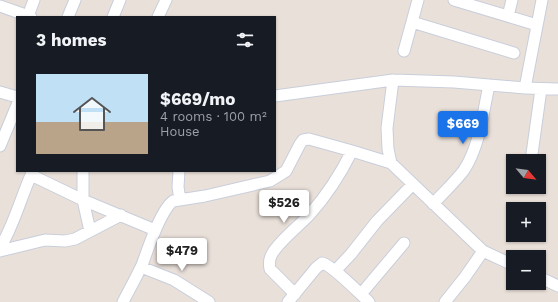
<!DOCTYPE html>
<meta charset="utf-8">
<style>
:root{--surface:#171b24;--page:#242831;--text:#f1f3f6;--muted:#9ea1a6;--line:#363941;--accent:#1a73e8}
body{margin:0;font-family:"Work Sans",sans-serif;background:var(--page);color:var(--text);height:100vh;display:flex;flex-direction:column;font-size:15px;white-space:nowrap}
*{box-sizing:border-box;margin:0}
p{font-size:13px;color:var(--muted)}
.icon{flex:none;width:22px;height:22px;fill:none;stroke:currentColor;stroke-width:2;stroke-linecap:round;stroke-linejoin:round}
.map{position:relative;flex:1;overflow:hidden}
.side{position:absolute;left:16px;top:16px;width:260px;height:156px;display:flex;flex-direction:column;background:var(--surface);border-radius:0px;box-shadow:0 1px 3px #0004}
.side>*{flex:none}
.needle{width:26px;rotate:119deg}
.buttons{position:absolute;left:506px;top:154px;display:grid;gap:8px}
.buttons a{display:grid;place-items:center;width:40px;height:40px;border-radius:0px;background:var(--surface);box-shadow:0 1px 3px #0004;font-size:20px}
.price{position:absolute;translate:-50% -34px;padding:0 9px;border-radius:4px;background:#fff;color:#222;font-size:13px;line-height:26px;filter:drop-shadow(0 1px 2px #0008)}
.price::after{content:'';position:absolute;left:50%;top:24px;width:12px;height:9px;margin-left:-6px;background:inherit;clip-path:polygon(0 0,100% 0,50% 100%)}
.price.on{background:var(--accent);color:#fff}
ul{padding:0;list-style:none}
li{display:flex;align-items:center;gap:12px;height:100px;padding:0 20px}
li+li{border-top:1px solid var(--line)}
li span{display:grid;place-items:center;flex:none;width:112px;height:80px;border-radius:0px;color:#555}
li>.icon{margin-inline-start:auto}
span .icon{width:48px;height:48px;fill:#fffc;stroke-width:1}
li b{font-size:17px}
h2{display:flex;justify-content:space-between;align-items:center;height:48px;padding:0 20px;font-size:17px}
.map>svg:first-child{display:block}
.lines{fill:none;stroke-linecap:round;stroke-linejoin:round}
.minor-casing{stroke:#c8ceda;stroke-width:13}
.minor{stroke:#fff;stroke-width:11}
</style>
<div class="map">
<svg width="558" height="302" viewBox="0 0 558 302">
<rect width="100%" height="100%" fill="#eae0da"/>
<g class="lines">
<g class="minor-casing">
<path id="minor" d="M 454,0 L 537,25
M 0,6 L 31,17
M 28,16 L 34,0
M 508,16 L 512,0
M 68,17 L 75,0
M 113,17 L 120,0
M 158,17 L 166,0
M 412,22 L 514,53
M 404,51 L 418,0
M 525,88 L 542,0
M 0,92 L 17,97
M 275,96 L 393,80 L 454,82 L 525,88 L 558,89
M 0,146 L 17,105
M 531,161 L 541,89
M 391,163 L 388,149 L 387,128 L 393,80
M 33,171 L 31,175 L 83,200 L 155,230
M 83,171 L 83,200 L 90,231
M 179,171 L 178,187 L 180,200
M 433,204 C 443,193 455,182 464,170 C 480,145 483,113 489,85
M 0,248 C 14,225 20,200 31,175
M 0,251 L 45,240 L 65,241 L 75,239 L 121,215
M 141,267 L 174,280 L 209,302
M 335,271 L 351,254 L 377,221 L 412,185
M 539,277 L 558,286
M 295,294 L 270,269 C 269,264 269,259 272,254 C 279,241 299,226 310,214 C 328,194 340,175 352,151
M 361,294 L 404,243
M 123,302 C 129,290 136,278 142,265 C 148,249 160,211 173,201 L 205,196 L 270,181 L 286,171 L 300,144 L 303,140 L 309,139 L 352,151 L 391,163 L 483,251 L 513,265
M 288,302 L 316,268 L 322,263 C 332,265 360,294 369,302
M 445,302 L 465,277 L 483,251"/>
</g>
<use href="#minor" class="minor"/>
</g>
</svg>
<div class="buttons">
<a><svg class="needle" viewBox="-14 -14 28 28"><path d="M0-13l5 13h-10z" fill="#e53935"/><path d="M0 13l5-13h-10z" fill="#9ea1a6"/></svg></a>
<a>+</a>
<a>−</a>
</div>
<b class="price on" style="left:463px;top:145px">$669</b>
<b class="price" style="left:284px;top:224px">$526</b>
<b class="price" style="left:182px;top:272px">$479</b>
<section class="side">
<h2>3 homes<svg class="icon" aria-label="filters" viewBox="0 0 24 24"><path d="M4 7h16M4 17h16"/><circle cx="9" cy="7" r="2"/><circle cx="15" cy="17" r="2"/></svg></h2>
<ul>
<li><span style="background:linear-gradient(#bfe0f5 60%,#b9a48a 0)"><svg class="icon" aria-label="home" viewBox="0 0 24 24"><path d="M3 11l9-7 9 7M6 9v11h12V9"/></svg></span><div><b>$669/mo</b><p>4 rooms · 100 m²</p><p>House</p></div></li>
</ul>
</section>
</div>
